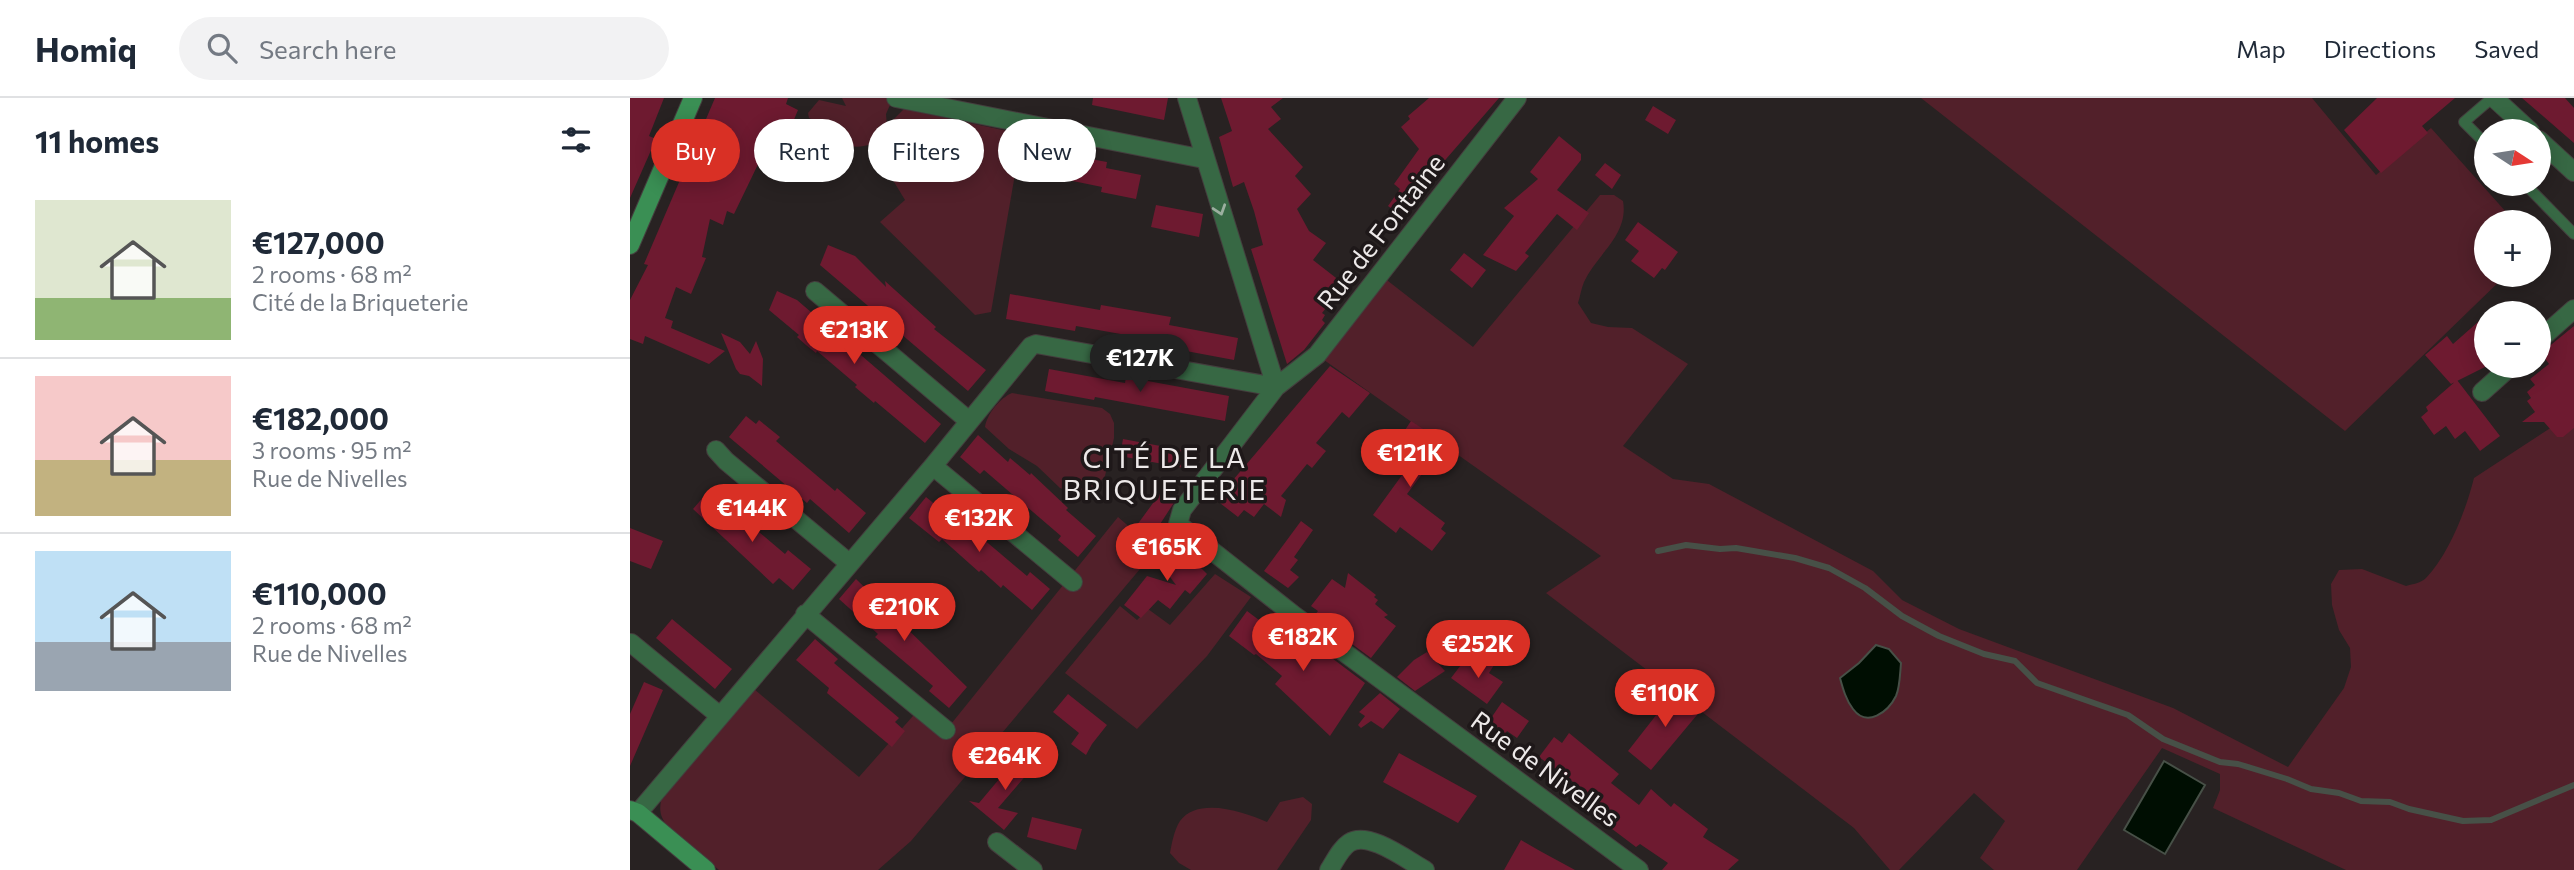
<!DOCTYPE html>
<meta charset="utf-8">
<style>
:root{--surface:#fff;--page:#f2f2f3;--text:#1f2937;--muted:#747a83;--line:#e0e1e3;--accent:#d93025}
body{margin:0;font-family:Commissioner,sans-serif;background:var(--page);color:var(--text);height:100vh;display:flex;flex-direction:column;font-size:26px;white-space:nowrap}
*{box-sizing:border-box;margin:0}
p{font-size:23px;color:var(--muted)}
.icon{flex:none;width:38px;height:38px;fill:none;stroke:currentColor;stroke-width:2;stroke-linecap:round;stroke-linejoin:round}
.map{position:relative;flex:1;overflow:hidden}
.drawer{display:flex;flex-direction:column;background:var(--surface);width:630px}
.drawer>*{flex:none}
.banner{position:absolute;left:21px;top:21px;width:665px;height:63px;display:flex;gap:14px}
.needle{width:46px;rotate:102deg}
.buttons{position:absolute;left:1844px;top:21px;display:grid;gap:14px}
.buttons a{display:grid;place-items:center;width:77px;height:77px;border-radius:50%;background:var(--surface);box-shadow:0 4px 18px #0003;font-size:35px}
.price{position:absolute;translate:-50% -60px;padding:0 16px;border-radius:24px;background:var(--accent);color:#fff;font-size:23px;line-height:46px;filter:drop-shadow(0 2px 4px #0008)}
.price::after{content:'';position:absolute;left:50%;top:42px;width:21px;height:16px;margin-left:-10px;background:inherit;clip-path:polygon(0 0,100% 0,50% 100%)}
.price.on{background:#222;color:#fff}
ul{padding:0;list-style:none}
li{display:flex;align-items:center;gap:21px;height:175px;padding:0 35px}
li+li{border-top:2px solid var(--line)}
li span{display:grid;place-items:center;flex:none;width:196px;height:140px;border-radius:0px;color:#555}
li>.icon{margin-inline-start:auto}
span .icon{width:84px;height:84px;fill:#fffc;stroke-width:1}
li b{font-size:30px}
h2{display:flex;justify-content:space-between;align-items:center;height:84px;padding:0 35px;font-size:30px}
.pill{padding:0 24px;border-radius:32px;background:var(--surface);box-shadow:0 4px 18px #0003;font-size:24px;line-height:63px}
.pill.on{background:var(--accent);color:#fff}
header{display:flex;align-items:center;gap:42px;box-sizing:border-box;height:98px;padding:0 35px;background:var(--surface);border-bottom:2px solid var(--line)}
header strong{font-size:33px}
nav{display:flex;gap:38px;margin-inline-start:auto;font-size:24px}
.search{width:490px;height:63px;background:var(--page);display:flex;align-items:center;gap:18px;box-sizing:border-box;padding:0 24px;border-radius:38px;color:var(--muted);font-size:26px}
main{display:flex;flex:1;min-height:0}
.map>svg:first-child{display:block}
.green{fill:#52202a}
.water{fill:#000e02;stroke:#475047;stroke-width:2}
.lines{fill:none;stroke-linecap:round;stroke-linejoin:round}
.stream{stroke:#475047;stroke-width:6}
.building{fill:#6e1a30}
.lane-casing{stroke:#443e3e;stroke-width:12}
.street-casing{stroke:#443e3e;stroke-width:20}
.secondary-casing{stroke:#443e3e;stroke-width:20}
.lane{stroke:#376844;stroke-width:10}
.street{stroke:#376844;stroke-width:18}
.secondary{stroke:#3a8f54;stroke-width:18}
.oneway{stroke:#9baf9f}
.labels{text-anchor:middle;dominant-baseline:central;stroke-width:7;stroke-linejoin:round;paint-order:stroke}
.street-label{font-size:26px;fill:#ede9e9;stroke:#1e1819}
.neighbourhood-label{font-size:28px;letter-spacing:2px;fill:#ede9e9;stroke:#1e1819}
</style>
<header>
<strong>Homiq</strong>
<div class="search"><svg class="icon" aria-label="search" viewBox="0 0 24 24"><circle cx="10" cy="10" r="6"/><path d="M15 15l6 6"/></svg>Search here</div>
<nav><a>Map</a><a>Directions</a><a>Saved</a></nav>
</header>
<main>
<section class="drawer">
<h2>11 homes<svg class="icon" aria-label="filters" viewBox="0 0 24 24"><path d="M4 7h16M4 17h16"/><circle cx="9" cy="7" r="2"/><circle cx="15" cy="17" r="2"/></svg></h2>
<ul>
<li><span style="background:linear-gradient(#dfe7d0 70%,#8fb573 0)"><svg class="icon" aria-label="home" viewBox="0 0 24 24"><path d="M3 11l9-7 9 7M6 9v11h12V9"/></svg></span><div><b>€127,000</b><p>2 rooms · 68 m²</p><p>Cité de la Briqueterie</p></div></li>
<li><span style="background:linear-gradient(#f6c9c9 60%,#c2b280 0)"><svg class="icon" aria-label="home" viewBox="0 0 24 24"><path d="M3 11l9-7 9 7M6 9v11h12V9"/></svg></span><div><b>€182,000</b><p>3 rooms · 95 m²</p><p>Rue de Nivelles</p></div></li>
<li><span style="background:linear-gradient(#bfe0f5 65%,#9aa5b1 0)"><svg class="icon" aria-label="home" viewBox="0 0 24 24"><path d="M3 11l9-7 9 7M6 9v11h12V9"/></svg></span><div><b>€110,000</b><p>2 rooms · 68 m²</p><p>Rue de Nivelles</p></div></li>
</ul>
</section>
<div class="map">
<svg width="1944" height="772" viewBox="0 0 1944 772">
<rect width="100%" height="100%" fill="#282222"/>
<path class="green" d="M 212,0 L 263,0 L 256,16 L 257,28 L 274,11 L 392,36 L 361,214 L 345,217 L 250,124 L 275,102 L 241,46 C 210,57 204,31 179,20 L 178,15 L 189,2 L 216,8 Z
M 1291,0 L 1682,0 L 1746,77 L 1801,30 L 1885,124 L 1857,124 L 1857,177 L 1876,177 L 1715,333 Z
M 970,97 L 984,97 L 993,103 C 999,137 967,156 954,184 C 951,191 950,199 948,205 L 961,225 L 978,229 L 1002,230 L 1058,266 L 993,348 L 1043,381 L 1079,386 L 1243,473 L 1272,502 L 1329,531 L 1543,610 L 1658,669 L 1714,590 L 1721,569 L 1720,550 L 1709,532 L 1702,507 L 1701,486 L 1709,472 L 1732,471 L 1776,488 C 1783,486 1791,485 1796,480 C 1819,456 1836,412 1844,380 L 1922,329 L 1944,309 L 1944,772 L 1716,772 L 1583,710 L 1590,692 L 1590,676 L 1532,650 L 1447,772 L 1364,772 L 1350,760 L 1375,723 L 1344,695 L 1269,772 L 1260,772 L 1224,730 L 916,495 L 971,458 L 687,257 L 749,176 L 843,249 Z
M 382,295 L 472,310 L 480,316 L 484,325 L 484,340 L 475,378 L 461,394 L 445,396 L 430,390 L 407,368 L 379,351 L 355,329 C 357,316 370,300 382,295 Z
M 488,419 L 526,452 L 281,743 L 248,772 L 89,772 L 37,728 C 31,719 29,714 31,703 L 124,591 L 229,679 L 290,610 L 317,631 Z
M 585,476 L 621,499 L 577,558 L 507,631 L 435,575 L 490,508 L 507,522 L 518,511 L 540,527 Z
M 673,699 L 682,706 L 681,722 L 647,772 L 561,772 L 549,765 L 540,755 C 542,745 544,732 550,723 C 568,698 615,714 637,724 L 650,704 Z"/>
<path class="water" d="M 1246,547 L 1259,551 L 1271,565 C 1270,575 1270,589 1266,598 C 1258,614 1237,630 1223,611 C 1216,602 1213,591 1210,580 L 1229,565 Z
M 1534,663 L 1575,687 L 1535,756 L 1494,732 Z"/>
<g class="lines">
<path class="stream" d="M 1028,453 L 1056,447 L 1090,451 L 1106,450 L 1165,460 L 1199,470 L 1235,490 L 1272,518 L 1309,538 L 1354,556 L 1385,563 L 1407,585 L 1498,617 L 1533,641 L 1590,664 L 1608,666 L 1657,681 L 1681,691 L 1709,695 L 1731,703 L 1760,704 L 1779,711 L 1833,723 L 1861,722 L 1944,687"/>
</g>
<path class="building" d="M 0,0 L 34,0 L 19,38 L 26,41 L 0,100 Z
M 85,0 L 158,0 L 156,6 L 168,12 L 158,36 L 137,27 L 124,54 L 132,58 L 104,116 L 97,113 L 93,127 L 80,121 L 72,159 L 76,160 L 61,196 L 46,189 L 35,220 L 43,223 L 41,230 L 95,253 L 79,266 L 15,238 L 13,246 L 0,241 L 0,202 L 18,167 L 14,166 Z
M 463,0 L 538,0 L 534,22 L 462,7 Z
M 591,0 L 653,0 L 641,9 L 651,21 L 638,31 L 673,69 L 665,78 L 681,96 L 667,111 L 679,133 L 696,145 L 683,162 L 710,183 L 691,206 L 696,210 L 692,215 L 695,217 L 692,222 L 695,225 L 674,252 L 657,266 L 621,151 L 633,147 L 624,113 L 614,84 L 603,89 L 589,39 L 602,33 Z
M 799,0 L 869,0 L 810,68 L 773,119 L 758,108 L 770,91 L 764,86 L 789,51 L 771,29 L 780,21 L 778,18 Z
M 1747,0 L 1825,0 L 1792,28 L 1798,35 L 1751,75 L 1714,32 Z
M 1892,0 L 1935,0 L 1944,10 L 1944,45 Z
M 1023,8 L 1046,22 L 1038,36 L 1015,22 Z
M 929,38 L 951,56 L 951,62 L 927,92 L 959,115 L 947,132 L 927,116 L 895,155 L 899,158 L 886,173 L 853,157 L 884,118 L 874,110 L 908,81 L 900,74 Z
M 409,45 L 444,52 L 444,58 L 477,64 L 476,70 L 511,77 L 506,101 L 471,94 L 472,89 L 438,82 L 439,77 L 404,70 Z
M 975,65 L 991,77 L 982,91 L 965,77 Z
M 526,107 L 573,116 L 569,139 L 521,129 Z
M 1008,124 L 1048,154 L 1035,172 L 1032,170 L 1024,180 L 1001,163 L 1009,153 L 995,142 Z
M 198,147 L 225,158 L 256,189 L 255,183 L 306,229 L 304,231 L 356,272 L 338,293 L 190,167 Z
M 834,155 L 856,172 L 842,190 L 820,172 Z
M 147,193 L 167,202 L 311,326 L 295,345 L 245,303 L 244,305 L 225,289 L 227,287 L 187,253 L 186,255 L 176,247 L 167,239 L 169,237 L 139,212 Z
M 380,196 L 470,212 L 471,207 L 541,219 L 539,227 L 608,240 L 604,262 L 556,253 L 557,248 L 485,235 L 446,228 L 445,233 L 376,221 Z
M 1857,216 L 1857,268 L 1821,286 L 1795,257 L 1817,238 L 1823,246 Z
M 1944,228 L 1944,330 L 1933,339 L 1927,339 L 1914,324 L 1892,324 L 1905,314 L 1897,303 L 1901,300 L 1897,294 L 1905,287 L 1900,281 L 1919,266 L 1911,255 Z
M 91,235 L 110,244 L 120,256 L 126,243 L 133,261 L 132,288 L 119,278 L 110,276 L 106,271 Z
M 700,268 L 740,295 L 719,320 L 712,314 L 686,345 L 696,353 L 682,370 L 677,366 L 651,398 L 656,402 L 651,419 L 634,406 L 624,419 L 614,412 L 608,419 L 586,402 Z
M 419,271 L 495,285 L 496,279 L 599,298 L 595,323 L 465,299 L 464,302 L 415,293 Z
M 1827,282 L 1870,338 L 1850,353 L 1835,333 L 1825,341 L 1816,328 L 1804,337 L 1791,319 L 1798,313 L 1796,309 Z
M 116,318 L 126,326 L 129,322 L 150,339 L 146,343 L 205,393 L 207,390 L 236,415 L 219,435 L 180,401 L 177,405 L 99,339 Z
M 781,323 L 807,340 L 793,359 L 801,364 L 777,396 L 815,425 L 811,431 L 816,435 L 802,453 L 770,429 L 766,435 L 743,417 L 775,373 L 752,356 L 766,338 L 769,341 Z
M 348,337 L 378,364 L 380,360 L 400,377 L 401,375 L 438,410 L 436,412 L 466,438 L 448,459 L 428,442 L 431,438 L 354,372 L 350,376 L 330,359 Z
M 493,341 L 568,355 L 565,372 L 490,358 Z
M 534,390 L 547,400 L 521,440 L 507,427 Z
M 76,396 L 86,405 L 90,401 L 155,456 L 158,452 L 181,471 L 163,492 L 149,480 L 143,486 L 63,411 Z
M 296,399 L 336,432 L 339,429 L 397,478 L 400,474 L 420,491 L 402,512 L 373,487 L 371,490 L 351,472 L 349,474 L 312,441 L 309,444 L 279,420 Z
M 671,423 L 683,432 L 664,459 L 668,462 L 660,472 L 669,479 L 658,490 L 634,473 Z
M 0,430 L 33,443 L 21,471 L 0,463 Z
M 539,449 L 550,449 L 577,476 L 560,496 L 555,492 L 540,511 L 528,502 L 511,520 L 494,507 L 517,478 L 546,487 L 528,463 Z
M 718,475 L 746,497 L 744,499 L 748,502 L 745,506 L 758,517 L 754,519 L 766,528 L 741,560 L 684,518 L 688,513 L 681,508 L 702,481 L 715,490 Z
M 226,481 L 337,589 L 319,610 L 299,593 L 303,588 L 245,539 L 248,536 L 209,501 Z
M 617,513 L 633,525 L 632,528 L 660,549 L 670,536 L 735,585 L 700,638 L 645,586 L 652,578 L 626,556 L 624,557 L 599,538 Z
M 42,521 L 102,571 L 85,591 L 26,540 Z
M 185,541 L 208,561 L 204,565 L 269,620 L 265,624 L 275,633 L 262,649 L 197,595 L 199,590 L 166,562 Z
M 797,554 L 815,573 L 785,593 L 767,579 L 784,562 Z
M 851,559 L 864,567 L 859,575 L 873,584 L 857,606 L 821,580 L 834,563 L 844,570 Z
M 14,584 L 33,592 L 0,668 L 0,616 Z
M 1043,590 L 1072,611 L 1021,672 L 998,653 L 1034,607 L 1032,606 Z
M 750,595 L 770,611 L 753,631 L 741,623 L 731,630 L 728,627 L 735,618 L 729,614 Z
M 438,596 L 477,627 L 462,646 L 456,657 L 441,646 L 449,635 L 423,614 Z
M 872,604 L 899,623 L 887,640 L 877,633 L 874,638 L 867,632 L 860,634 L 860,628 L 857,626 Z
M 939,635 L 989,676 L 981,685 L 1009,707 L 1021,691 L 1041,709 L 1044,705 L 1078,731 L 1073,739 L 1109,762 L 1098,772 L 1032,772 L 1038,765 L 1010,746 L 1006,749 L 941,700 L 950,689 L 909,659 L 924,639 L 932,645 Z
M 391,655 L 405,667 L 368,710 L 388,715 L 374,732 L 339,703 L 349,705 Z
M 769,655 L 847,698 L 828,725 L 753,684 Z
M 402,719 L 452,731 L 446,752 L 397,739 Z
M 891,742 L 910,753 L 945,772 L 874,772 Z"/>
<g class="lines">
<g class="lane-casing">
<path id="lane" d="M 1857,47 L 1834,24 L 1862,0
M 1895,86 L 1944,136"/>
</g>
<g class="street-casing">
<path id="street" d="M 266,0 L 574,61
M 557,0 L 646,289
M 887,0 L 687,257 L 646,289 L 552,412 L 548,426 L 665,518 L 1009,772
M 1864,0 L 1900,33
M 1909,42 L 1944,74
M 185,193 L 339,323
M 1909,242 L 1944,211
M 1852,294 L 1881,268
M 86,352 L 96,363 L 219,465
M 303,368 L 443,484
M 175,516 L 316,632
M 1,545 L 90,618
M 8,715 L 303,368 L 401,248 L 406,246 L 646,289
M 367,744 L 403,772
M 699,772 C 705,763 710,751 719,745 C 738,732 777,762 795,772"/>
</g>
<g class="secondary-casing">
<path id="secondary" d="M 0,147 L 63,0
M 0,712 L 8,715 L 76,772"/>
</g>
<use href="#lane" class="lane"/>
<use href="#street" class="street"/>
<use href="#secondary" class="secondary"/>
</g>
<defs><path id="oneway-chevron" d="M-2-3.5L2.5 0L-2 3.5" fill="none" stroke-width="1.6" stroke-linecap="round" stroke-linejoin="round" transform="scale(1.75)"/></defs>
<use class="oneway" href="#oneway-chevron" transform="translate(590 112) rotate(72)"/>
<g class="labels">
<g class="street-label">
<text transform="translate(750 133) rotate(-52)">Rue de Fontaine</text>
<text transform="translate(916 670) rotate(36)">Rue de Nivelles</text>
</g>
<g class="neighbourhood-label">
<text x="535" y="359">CITÉ DE LA<tspan x="535" dy="32">BRIQUETERIE</tspan></text>
</g>
</g>
</svg>
<div class="buttons">
<a><svg class="needle" viewBox="-14 -14 28 28"><path d="M0-13l5 13h-10z" fill="#e53935"/><path d="M0 13l5-13h-10z" fill="#747a83"/></svg></a>
<a>+</a>
<a>−</a>
</div>
<b class="price" style="left:224px;top:268px">€213K</b>
<b class="price on" style="left:510px;top:296px">€127K</b>
<b class="price" style="left:780px;top:391px">€121K</b>
<b class="price" style="left:122px;top:446px">€144K</b>
<b class="price" style="left:349px;top:456px">€132K</b>
<b class="price" style="left:537px;top:485px">€165K</b>
<b class="price" style="left:274px;top:545px">€210K</b>
<b class="price" style="left:673px;top:575px">€182K</b>
<b class="price" style="left:848px;top:582px">€252K</b>
<b class="price" style="left:1035px;top:631px">€110K</b>
<b class="price" style="left:375px;top:694px">€264K</b>
<div class="banner">
<a class="pill on">Buy</a>
<a class="pill">Rent</a>
<a class="pill">Filters</a>
<a class="pill">New</a>
</div>
</div>
</main>
